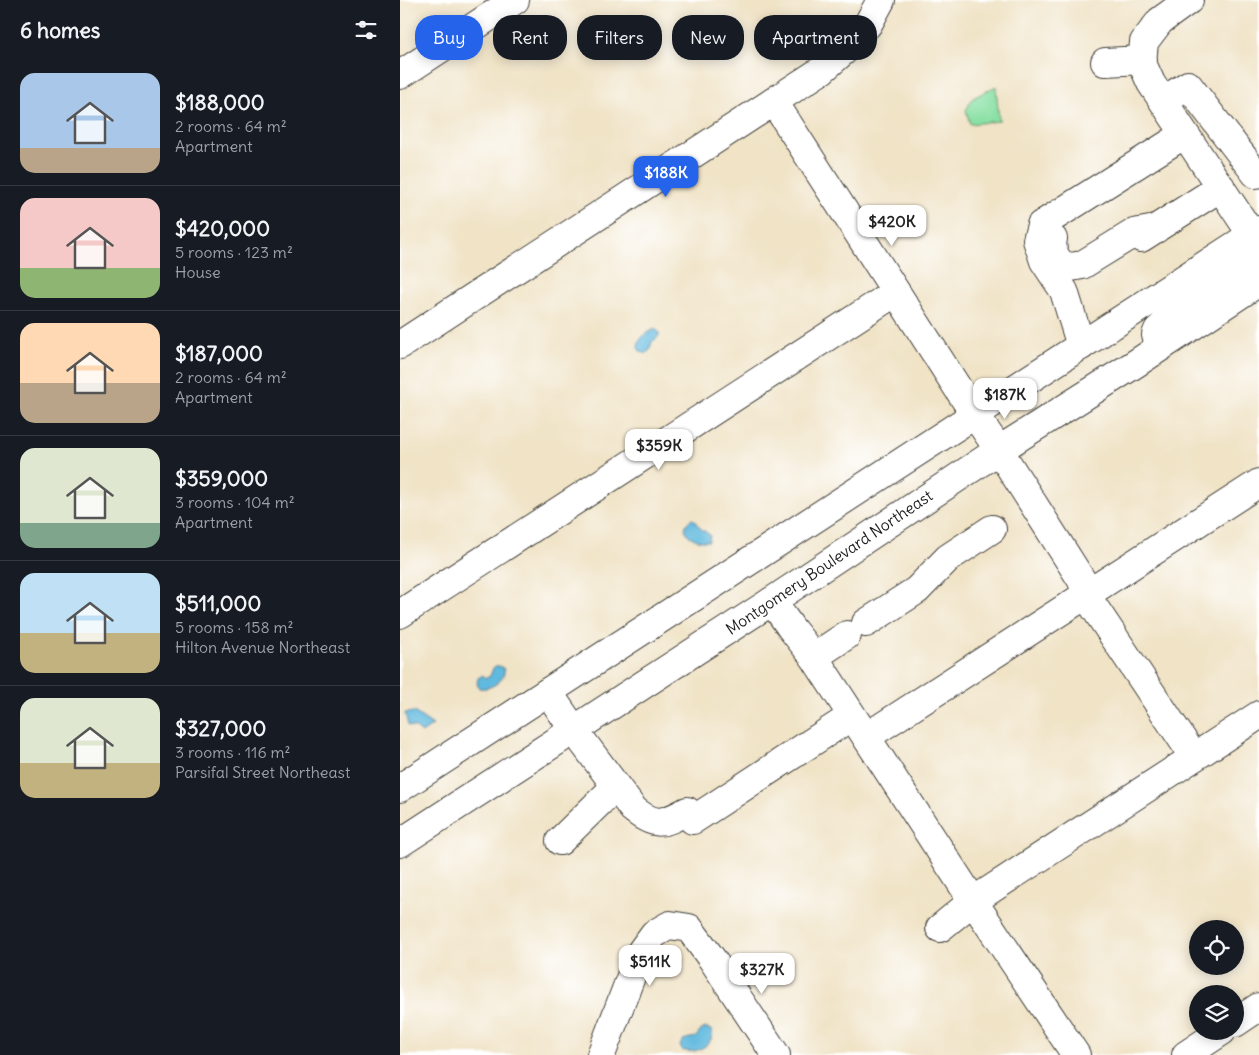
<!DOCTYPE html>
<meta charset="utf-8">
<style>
:root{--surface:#171b24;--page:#20242c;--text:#f1f3f6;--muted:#9ea1a6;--line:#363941;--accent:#2563eb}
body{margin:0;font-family:Delius,sans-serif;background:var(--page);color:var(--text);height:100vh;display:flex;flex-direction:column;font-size:19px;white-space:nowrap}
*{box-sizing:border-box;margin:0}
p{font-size:16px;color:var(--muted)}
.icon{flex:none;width:28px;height:28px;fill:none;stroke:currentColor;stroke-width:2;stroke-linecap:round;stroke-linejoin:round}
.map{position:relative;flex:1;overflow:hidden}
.sheet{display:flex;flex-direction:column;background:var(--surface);width:400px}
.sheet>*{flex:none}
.top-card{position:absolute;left:15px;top:15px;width:475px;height:45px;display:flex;gap:10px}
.controls{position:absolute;left:789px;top:920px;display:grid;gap:10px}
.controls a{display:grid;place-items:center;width:55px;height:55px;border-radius:50%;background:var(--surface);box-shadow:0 2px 12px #0003;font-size:25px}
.price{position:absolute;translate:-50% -42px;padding:0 11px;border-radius:10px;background:#fff;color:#222;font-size:16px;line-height:32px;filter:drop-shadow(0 1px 2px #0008)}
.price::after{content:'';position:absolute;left:50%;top:30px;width:15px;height:11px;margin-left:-8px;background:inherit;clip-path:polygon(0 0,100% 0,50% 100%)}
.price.current{background:var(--accent);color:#fff}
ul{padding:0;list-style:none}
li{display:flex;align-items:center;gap:15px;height:125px;padding:0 20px}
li+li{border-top:1px solid var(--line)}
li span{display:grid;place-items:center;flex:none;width:140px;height:100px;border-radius:15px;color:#555}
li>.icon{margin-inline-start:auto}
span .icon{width:60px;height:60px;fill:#fffc;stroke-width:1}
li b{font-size:21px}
h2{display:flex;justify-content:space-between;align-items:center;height:60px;padding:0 20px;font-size:21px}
.tag{padding:0 18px;border-radius:20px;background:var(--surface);box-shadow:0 2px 12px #0003;font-size:18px;line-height:45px}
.tag.current{background:var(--accent);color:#fff}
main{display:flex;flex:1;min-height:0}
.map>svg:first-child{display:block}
.green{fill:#89e0a4;stroke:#527e60}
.water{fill:#61b9de;stroke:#3e6a7d}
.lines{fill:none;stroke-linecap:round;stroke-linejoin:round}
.minor-casing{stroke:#3c3a36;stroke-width:30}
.major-casing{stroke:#3c3a36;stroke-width:30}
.minor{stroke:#fff;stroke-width:28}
.major{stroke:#fff;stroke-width:28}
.labels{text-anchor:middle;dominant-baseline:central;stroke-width:4.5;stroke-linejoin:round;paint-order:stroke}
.street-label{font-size:16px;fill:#1c1c1c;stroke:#fff}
</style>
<main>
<section class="sheet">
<h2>6 homes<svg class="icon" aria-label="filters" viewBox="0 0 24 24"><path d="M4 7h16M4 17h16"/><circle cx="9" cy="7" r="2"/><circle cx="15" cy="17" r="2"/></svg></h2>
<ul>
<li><span style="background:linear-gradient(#a9c7e8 75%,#b9a48a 0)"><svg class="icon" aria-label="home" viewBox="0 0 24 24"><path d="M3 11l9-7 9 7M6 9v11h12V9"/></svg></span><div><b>$188,000</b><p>2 rooms · 64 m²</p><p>Apartment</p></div></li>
<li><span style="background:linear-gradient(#f6c9c9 70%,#8fb573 0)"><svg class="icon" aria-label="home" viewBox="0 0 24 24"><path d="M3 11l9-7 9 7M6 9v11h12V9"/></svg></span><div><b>$420,000</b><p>5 rooms · 123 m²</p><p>House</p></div></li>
<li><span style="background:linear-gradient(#ffd9b3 60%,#b9a48a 0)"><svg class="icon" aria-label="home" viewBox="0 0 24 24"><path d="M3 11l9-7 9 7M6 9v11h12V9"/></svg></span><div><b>$187,000</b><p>2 rooms · 64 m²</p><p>Apartment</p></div></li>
<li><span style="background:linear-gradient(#dfe7d0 75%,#7fa58c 0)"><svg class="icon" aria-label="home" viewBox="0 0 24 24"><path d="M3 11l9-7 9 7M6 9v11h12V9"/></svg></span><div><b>$359,000</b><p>3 rooms · 104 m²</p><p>Apartment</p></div></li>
<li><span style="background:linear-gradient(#bfe0f5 60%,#c2b280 0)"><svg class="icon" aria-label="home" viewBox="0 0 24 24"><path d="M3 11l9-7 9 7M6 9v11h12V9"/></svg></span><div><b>$511,000</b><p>5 rooms · 158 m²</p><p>Hilton Avenue Northeast</p></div></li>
<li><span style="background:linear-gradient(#dfe7d0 65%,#c2b280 0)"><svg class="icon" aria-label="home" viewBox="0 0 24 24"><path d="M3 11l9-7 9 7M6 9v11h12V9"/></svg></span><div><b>$327,000</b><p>3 rooms · 116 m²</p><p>Parsifal Street Northeast</p></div></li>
</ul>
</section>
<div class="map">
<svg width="859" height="1055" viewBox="0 0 859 1055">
<rect width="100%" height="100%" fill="#fff"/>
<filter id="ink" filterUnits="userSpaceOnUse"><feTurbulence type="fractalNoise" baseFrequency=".02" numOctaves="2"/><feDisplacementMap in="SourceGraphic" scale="10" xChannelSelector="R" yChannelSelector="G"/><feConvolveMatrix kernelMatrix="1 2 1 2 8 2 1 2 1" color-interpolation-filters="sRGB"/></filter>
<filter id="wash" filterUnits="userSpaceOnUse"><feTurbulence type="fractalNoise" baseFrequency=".0096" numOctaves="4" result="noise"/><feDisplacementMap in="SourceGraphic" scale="20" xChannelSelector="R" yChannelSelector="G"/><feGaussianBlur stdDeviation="1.12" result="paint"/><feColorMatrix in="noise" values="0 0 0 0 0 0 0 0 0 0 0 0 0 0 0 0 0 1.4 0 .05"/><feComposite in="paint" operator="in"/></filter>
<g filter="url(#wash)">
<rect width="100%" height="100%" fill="#f0e3c6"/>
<path class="green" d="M 596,86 L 599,121 L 570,124 L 566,110 L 573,98 Z"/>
<path class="water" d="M 255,329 L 259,332 L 259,336 L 252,342 L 249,351 L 246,354 L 241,352 L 238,348 C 238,338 246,333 255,329 Z
M 291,519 L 295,520 C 298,528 303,530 310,535 L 309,541 C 296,543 275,532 291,519 Z
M 95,666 L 100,666 L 104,669 C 106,681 90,690 79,688 L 77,683 L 78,678 L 83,675 L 84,677 L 86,678 L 90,676 L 93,668 Z
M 14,712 L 33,725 L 22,733 L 16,728 L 8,726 L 5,713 Z
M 305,1028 L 309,1029 L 312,1031 C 312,1034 313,1037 311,1039 C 307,1049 291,1054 282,1050 L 280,1046 C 283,1037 289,1039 296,1037 L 300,1031 Z"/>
</g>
<g filter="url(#ink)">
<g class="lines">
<g class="minor-casing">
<path id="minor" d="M 789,0 L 760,21 L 744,42 L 742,63 L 751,83 L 852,235
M 705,62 L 743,60
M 0,75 L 115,0
M 763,101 L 788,85 L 856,174 L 859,173
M 374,102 L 575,415 L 599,450 L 681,579 L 692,604 L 794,757
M 741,238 L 821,187
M 653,239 L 652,241 L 653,252 L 659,262 L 666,266 L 671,267 L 682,265 L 734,233 L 756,229
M 0,345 L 422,70 L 447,48 L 468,24 L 481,0
M 681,346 L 664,291 L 644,261 L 637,240 L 641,225 L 785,134
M 372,601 L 391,628 L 414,657 L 573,901 L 676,1055
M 0,614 L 496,292
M 466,623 L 517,590 L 548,558 L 592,529
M 414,657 L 447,635
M 148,692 L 174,730 L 233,809 C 255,827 263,824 287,811
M 466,737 L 859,483
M 293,820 L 452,716
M 160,841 L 216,786
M 540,928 L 573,901 L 859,715
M 835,1023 L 859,1007
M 201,1055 L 240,953 L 254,934 L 270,925 L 289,928 L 312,959 L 376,1055
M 786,1055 L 822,1031"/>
</g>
<g class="major-casing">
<path id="major" d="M 758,342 L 756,335 L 758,330 L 782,309 L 852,263 C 859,254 855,246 852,235
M 0,788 L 859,230
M 0,843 L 372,601 L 599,450 L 735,364 L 859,282"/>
</g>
<use href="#minor" class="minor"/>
<use href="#major" class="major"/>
</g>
</g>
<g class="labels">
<g class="street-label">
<text transform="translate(429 562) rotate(-34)">Montgomery Boulevard Northeast</text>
</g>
</g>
</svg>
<div class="controls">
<a><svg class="icon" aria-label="locate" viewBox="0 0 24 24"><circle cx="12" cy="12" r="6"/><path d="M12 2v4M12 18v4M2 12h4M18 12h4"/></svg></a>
<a><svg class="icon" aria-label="layers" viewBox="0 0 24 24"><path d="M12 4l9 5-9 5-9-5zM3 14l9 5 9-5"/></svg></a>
</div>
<b class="price current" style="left:266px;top:198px">$188K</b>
<b class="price" style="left:492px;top:247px">$420K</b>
<b class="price" style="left:605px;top:420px">$187K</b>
<b class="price" style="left:259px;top:471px">$359K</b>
<b class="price" style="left:250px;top:987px">$511K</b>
<b class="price" style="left:362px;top:995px">$327K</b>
<div class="top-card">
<a class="tag current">Buy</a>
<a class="tag">Rent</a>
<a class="tag">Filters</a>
<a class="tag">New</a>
<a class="tag">Apartment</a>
</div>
</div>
</main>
